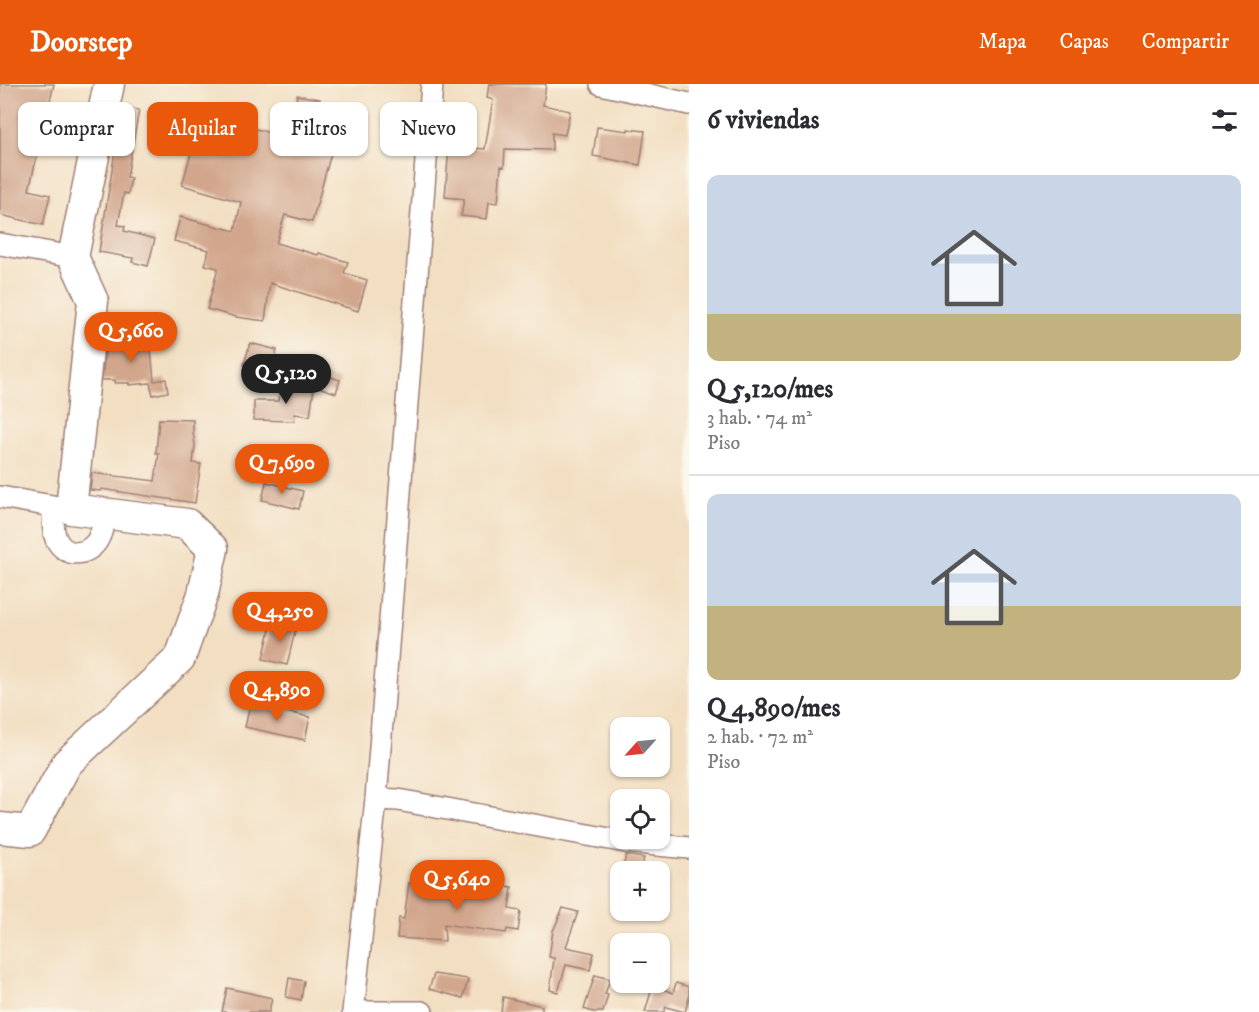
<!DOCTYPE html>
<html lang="es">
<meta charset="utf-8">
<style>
:root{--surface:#fff;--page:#f2f2f3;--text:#2b2b33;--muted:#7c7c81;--line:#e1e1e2;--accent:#ea580c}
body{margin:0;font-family:"IM FELL DW Pica",serif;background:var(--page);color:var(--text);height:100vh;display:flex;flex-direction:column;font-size:22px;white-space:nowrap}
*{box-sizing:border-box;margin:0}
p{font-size:20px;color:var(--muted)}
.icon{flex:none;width:33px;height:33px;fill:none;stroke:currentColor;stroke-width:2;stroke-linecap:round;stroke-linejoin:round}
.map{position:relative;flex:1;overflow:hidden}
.details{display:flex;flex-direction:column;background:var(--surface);width:570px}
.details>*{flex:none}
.banner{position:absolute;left:18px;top:18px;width:570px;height:54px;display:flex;gap:12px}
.needle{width:39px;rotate:243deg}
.controls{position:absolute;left:610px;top:633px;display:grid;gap:12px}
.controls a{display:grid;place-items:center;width:60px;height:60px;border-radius:12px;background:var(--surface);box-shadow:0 2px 4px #0004;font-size:30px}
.price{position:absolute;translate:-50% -51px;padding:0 14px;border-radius:21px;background:var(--accent);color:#fff;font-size:20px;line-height:39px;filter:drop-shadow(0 2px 3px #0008)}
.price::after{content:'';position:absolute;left:50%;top:36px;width:18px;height:14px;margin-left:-9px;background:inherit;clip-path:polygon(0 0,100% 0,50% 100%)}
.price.current{background:#222;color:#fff}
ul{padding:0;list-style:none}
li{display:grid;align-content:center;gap:12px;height:318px;padding:0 18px}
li+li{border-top:2px solid var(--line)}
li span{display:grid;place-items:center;height:186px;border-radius:12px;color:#555}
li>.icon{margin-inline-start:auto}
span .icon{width:108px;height:108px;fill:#fffc;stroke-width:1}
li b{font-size:26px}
h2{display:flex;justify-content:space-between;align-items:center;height:72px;padding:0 18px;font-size:26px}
.chip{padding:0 21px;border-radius:12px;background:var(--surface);box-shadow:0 2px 4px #0004;font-size:21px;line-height:54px}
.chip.current{background:var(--accent);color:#fff}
header{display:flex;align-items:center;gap:36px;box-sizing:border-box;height:84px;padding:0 30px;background:var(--accent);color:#fff}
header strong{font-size:28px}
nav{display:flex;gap:33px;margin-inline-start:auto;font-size:21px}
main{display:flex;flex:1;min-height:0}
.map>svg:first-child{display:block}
.building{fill:#d1a68c}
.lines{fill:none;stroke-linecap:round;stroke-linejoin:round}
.street-casing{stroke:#9e7e76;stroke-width:24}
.secondary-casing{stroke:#9e7e76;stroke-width:33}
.street{stroke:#fff;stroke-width:21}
.secondary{stroke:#fff;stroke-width:30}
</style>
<header>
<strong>Doorstep</strong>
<nav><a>Mapa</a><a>Capas</a><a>Compartir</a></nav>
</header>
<main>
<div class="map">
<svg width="689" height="928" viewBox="0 0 689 928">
<rect width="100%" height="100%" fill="#fbf7ec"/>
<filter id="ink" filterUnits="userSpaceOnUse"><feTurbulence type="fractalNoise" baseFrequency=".0167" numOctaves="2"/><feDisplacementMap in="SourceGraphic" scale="12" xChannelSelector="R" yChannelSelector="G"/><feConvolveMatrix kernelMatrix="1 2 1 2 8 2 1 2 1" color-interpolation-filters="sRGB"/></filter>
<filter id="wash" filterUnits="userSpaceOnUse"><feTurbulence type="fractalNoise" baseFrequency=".008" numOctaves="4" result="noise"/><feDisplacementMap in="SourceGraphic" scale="24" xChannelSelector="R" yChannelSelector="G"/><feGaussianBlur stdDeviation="1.35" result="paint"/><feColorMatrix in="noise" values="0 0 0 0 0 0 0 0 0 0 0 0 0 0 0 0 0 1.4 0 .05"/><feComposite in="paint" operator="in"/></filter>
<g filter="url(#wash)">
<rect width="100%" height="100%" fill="#f2dec1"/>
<g id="blocks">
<path class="building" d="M 0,0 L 54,0 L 29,106 L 50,111 L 43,141 L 0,131 Z
M 489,0 L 546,0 L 543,21 L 570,27 L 565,51 L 552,49 L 552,66 L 505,65 L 504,83 L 501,82 L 498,119 L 489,118 L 487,135 L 461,132 L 464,115 L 445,113 L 449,62 L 485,65 L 493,16 L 487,14 Z
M 297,11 L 320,15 L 316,32 L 294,28 Z
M 122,23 L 139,26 L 127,93 L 131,94 L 128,110 L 124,109 L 118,141 L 125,142 L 124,147 L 155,155 L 148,182 L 132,178 L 133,174 L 99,168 Z
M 202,30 L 332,66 L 312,138 L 285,131 L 276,159 L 318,171 L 319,169 L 348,178 L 344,189 L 367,196 L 358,227 L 270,199 L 265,237 L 236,233 L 207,225 L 218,184 L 205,181 L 209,166 L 174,157 L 180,133 L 235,147 L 241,118 L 182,101 Z
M 597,43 L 628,47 L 628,45 L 645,47 L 640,81 L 593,72 Z
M 113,245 L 127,247 L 125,258 L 150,255 L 154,297 L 166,295 L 168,308 L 153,311 L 150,299 L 129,301 L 129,299 L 115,299 L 115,296 L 102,296 L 106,258 L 111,258 Z
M 250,259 L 277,266 L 271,288 L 244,281 Z
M 324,291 L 340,296 L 336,309 L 321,304 Z
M 280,300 L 314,304 L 310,332 L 295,330 L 294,337 L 254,336 L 254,317 L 278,317 Z
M 159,335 L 193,336 L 193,348 L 195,361 L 193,379 L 201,380 L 195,419 L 101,405 L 101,407 L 90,406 L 92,389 L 155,397 L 159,369 L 156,369 Z
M 266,398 L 303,407 L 299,425 L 262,416 Z
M 272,538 L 296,543 L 287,581 L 263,575 Z
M 250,620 L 310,633 L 305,656 L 245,643 Z
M 626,771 L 644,774 L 640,788 L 622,788 Z
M 465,796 L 512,803 L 509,825 L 521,827 L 518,847 L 507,845 L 506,849 L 444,840 L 445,857 L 397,854 L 399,834 L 404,835 L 409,799 L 463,809 Z
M 563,824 L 578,828 L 566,863 L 594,869 L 590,886 L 566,881 L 558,908 L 550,906 L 554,874 L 549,873 L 553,847 Z
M 434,890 L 468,895 L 463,914 L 429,905 Z
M 595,891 L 610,895 L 605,910 L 608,911 L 603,928 L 593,928 L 584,925 Z
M 289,894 L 304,897 L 301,916 L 286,913 Z
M 676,899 L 689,903 L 689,914 L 685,928 L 666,923 L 664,928 L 645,928 L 653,901 L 673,909 Z
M 227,904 L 272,914 L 269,928 L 222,928 Z
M 503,913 L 542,922 L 542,928 L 501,928 Z"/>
</g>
</g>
<g filter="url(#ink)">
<use href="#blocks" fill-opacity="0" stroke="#9e7e76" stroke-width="1.5"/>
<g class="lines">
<g class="street-casing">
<path id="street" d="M 601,0 L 689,20
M 0,160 L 73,173
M 0,413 L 64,424
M 53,422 C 53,432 52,445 56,455 C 65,473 86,473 97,457 C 102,449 104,438 106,430
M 376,715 L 398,716 L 626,758 L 689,764
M 422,928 L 353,928 L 376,715 L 432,0"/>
</g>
<g class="secondary-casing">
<path id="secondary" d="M 0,744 L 30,747 L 67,679 L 180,574 L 203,510 L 213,465 L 187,440 L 71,425 L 93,217 L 73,173 L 109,0"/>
</g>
<use href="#street" class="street"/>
<use href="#secondary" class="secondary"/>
</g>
</g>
</svg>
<div class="controls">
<a><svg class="needle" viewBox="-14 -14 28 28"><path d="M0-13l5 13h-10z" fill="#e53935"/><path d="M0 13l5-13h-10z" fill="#7c7c81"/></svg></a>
<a><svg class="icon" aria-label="locate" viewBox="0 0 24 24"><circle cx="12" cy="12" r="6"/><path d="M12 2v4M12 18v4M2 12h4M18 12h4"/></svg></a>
<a>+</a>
<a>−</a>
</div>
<b class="price" style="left:131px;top:279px">Q 5,660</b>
<b class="price current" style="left:286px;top:321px">Q 5,120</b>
<b class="price" style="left:282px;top:411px">Q 7,690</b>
<b class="price" style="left:280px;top:559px">Q 4,250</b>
<b class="price" style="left:277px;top:638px">Q 4,890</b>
<b class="price" style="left:457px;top:827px">Q 5,640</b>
<div class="banner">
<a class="chip">Comprar</a>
<a class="chip current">Alquilar</a>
<a class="chip">Filtros</a>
<a class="chip">Nuevo</a>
</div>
</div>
<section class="details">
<h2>6 viviendas<svg class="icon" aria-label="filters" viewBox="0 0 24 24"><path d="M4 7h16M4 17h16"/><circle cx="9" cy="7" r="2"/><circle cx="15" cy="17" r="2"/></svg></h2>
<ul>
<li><span style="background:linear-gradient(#c9d6e8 75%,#c2b280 0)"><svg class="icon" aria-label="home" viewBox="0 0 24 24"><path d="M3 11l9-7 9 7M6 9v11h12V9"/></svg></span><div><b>Q 5,120/mes</b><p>3 hab. · 74 m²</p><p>Piso</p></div></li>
<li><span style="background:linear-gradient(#c9d6e8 60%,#c2b280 0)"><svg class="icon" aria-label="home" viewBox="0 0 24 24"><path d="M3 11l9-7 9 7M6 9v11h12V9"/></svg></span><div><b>Q 4,890/mes</b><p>2 hab. · 72 m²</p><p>Piso</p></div></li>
</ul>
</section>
</main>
